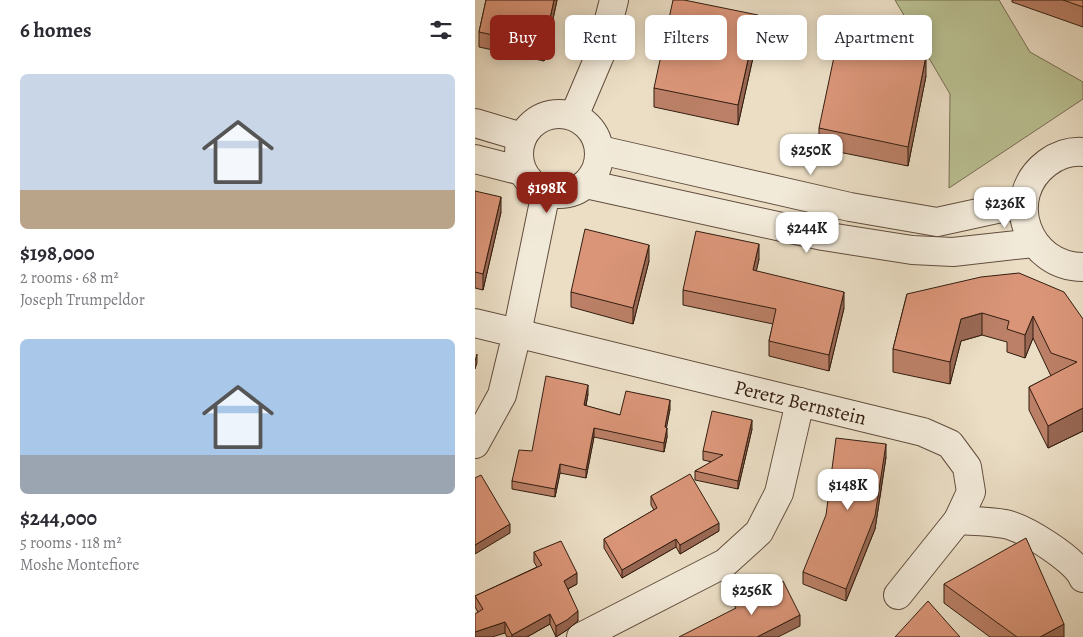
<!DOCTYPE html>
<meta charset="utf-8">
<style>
:root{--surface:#fff;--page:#f2f2f3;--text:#2b2b33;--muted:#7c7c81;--accent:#8f2418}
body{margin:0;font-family:Alegreya,serif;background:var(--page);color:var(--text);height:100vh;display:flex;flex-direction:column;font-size:19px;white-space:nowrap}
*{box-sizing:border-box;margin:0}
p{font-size:16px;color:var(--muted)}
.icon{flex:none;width:28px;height:28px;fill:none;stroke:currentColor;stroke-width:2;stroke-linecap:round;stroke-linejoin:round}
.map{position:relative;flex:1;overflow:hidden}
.panel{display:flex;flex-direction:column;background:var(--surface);width:475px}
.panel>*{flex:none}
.top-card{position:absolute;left:15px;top:15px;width:475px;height:45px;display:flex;gap:10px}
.price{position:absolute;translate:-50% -42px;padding:0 11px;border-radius:10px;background:#fff;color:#222;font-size:16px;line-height:32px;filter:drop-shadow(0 1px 2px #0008)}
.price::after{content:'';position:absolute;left:50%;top:30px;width:15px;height:11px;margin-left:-8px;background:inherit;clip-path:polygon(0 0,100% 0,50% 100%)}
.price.active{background:var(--accent);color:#fff}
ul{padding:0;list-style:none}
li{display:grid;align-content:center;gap:10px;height:265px;padding:0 20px}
li span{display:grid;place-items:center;height:155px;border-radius:8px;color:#555}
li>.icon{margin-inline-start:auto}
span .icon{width:90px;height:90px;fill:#fffc;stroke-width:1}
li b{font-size:21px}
h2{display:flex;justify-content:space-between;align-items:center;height:60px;padding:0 20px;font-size:21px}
.tag{padding:0 18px;border-radius:8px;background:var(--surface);box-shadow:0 2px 12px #0003;font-size:18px;line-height:45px}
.tag.active{background:var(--accent);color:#fff}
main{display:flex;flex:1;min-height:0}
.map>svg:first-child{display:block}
.green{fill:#bac193;stroke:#766f52}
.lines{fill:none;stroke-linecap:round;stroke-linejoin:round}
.minor-casing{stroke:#614d3d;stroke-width:30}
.minor{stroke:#f2ead9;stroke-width:28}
.wall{fill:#bb8067;stroke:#331d10}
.shaded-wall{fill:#996854;stroke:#331d10}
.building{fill:#da9578;stroke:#331d10}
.labels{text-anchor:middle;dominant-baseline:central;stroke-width:4;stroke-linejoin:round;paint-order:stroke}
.street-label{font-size:20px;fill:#331d10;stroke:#f2ead9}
</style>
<main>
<section class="panel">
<h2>6 homes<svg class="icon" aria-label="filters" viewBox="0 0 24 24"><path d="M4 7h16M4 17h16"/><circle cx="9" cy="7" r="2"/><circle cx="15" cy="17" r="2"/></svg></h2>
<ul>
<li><span style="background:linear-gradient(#c9d6e8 75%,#b9a48a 0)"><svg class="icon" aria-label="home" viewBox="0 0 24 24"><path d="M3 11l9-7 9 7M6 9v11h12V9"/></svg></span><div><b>$198,000</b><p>2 rooms · 68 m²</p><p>Joseph Trumpeldor</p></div></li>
<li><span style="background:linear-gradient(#a9c7e8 75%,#9aa5b1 0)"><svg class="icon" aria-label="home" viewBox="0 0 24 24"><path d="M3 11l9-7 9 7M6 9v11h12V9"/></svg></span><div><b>$244,000</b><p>5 rooms · 118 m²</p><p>Moshe Montefiore</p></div></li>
</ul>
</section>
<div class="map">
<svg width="608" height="637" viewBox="0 0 608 637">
<rect width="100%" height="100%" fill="#ebdec5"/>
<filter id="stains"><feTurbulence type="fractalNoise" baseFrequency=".004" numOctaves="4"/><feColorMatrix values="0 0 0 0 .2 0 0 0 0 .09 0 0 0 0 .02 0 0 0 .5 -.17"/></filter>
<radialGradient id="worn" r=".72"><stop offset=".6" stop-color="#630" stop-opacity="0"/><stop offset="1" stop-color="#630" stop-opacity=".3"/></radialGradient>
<path class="green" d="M 420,0 L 524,0 L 555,52 L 608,82 L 608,99 L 474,188 L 475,94 Z"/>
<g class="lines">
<g class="minor-casing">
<g id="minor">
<circle cx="84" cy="154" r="40"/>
<path d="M 99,116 L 125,55 L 139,0"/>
<path d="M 0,123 L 47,137"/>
<path d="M 125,150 L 375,207 L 462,222 L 549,203"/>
<path d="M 608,152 C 595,151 583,155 572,163 C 527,197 552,267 608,267"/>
<path d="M 0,159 L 47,171"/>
<path d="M 111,184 L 348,236 L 437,250 L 478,252 L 559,243"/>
<path id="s1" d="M 0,323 L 448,432 L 475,444 L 492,467 L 496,492 L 483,520 L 423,595"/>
<path d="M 0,444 L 27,395 L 42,333 L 71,192"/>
<path d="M 483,520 C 498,521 515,521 530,524 C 550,528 601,560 608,578"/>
<path d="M 106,637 L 250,563 L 284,532 L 304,493 L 325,402"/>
</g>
</g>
<use href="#minor" class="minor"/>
</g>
<path class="wall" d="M 11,0 L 82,0 L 69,61 L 4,47 L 4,32 Z
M 537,0 L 608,0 L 608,27 L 537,2 Z
M 283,35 L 263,125 L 179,107 L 179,88 Z
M 451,76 L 433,166 L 344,148 L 344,128 Z
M 0,191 L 26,212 L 8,290 L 0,288 Z
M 284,259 L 281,271 L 369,308 L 354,371 L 294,356 L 294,341 L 298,324 L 208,305 L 208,290 Z
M 174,261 L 158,324 L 96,307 L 96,292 Z
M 432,294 L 608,319 L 608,431 L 573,448 L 554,410 L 554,387 L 576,376 L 558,338 L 550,358 L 532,352 L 532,342 L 507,335 L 486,341 L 475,384 L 418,372 L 418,349 Z
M 113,394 L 111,406 L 145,415 L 195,409 L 191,428 L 192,437 L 189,452 L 119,437 L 111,478 L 85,473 L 80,497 L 37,489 L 37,481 L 57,451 Z
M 277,429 L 263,489 L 220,480 L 220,471 L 237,462 L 228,460 L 228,451 Z
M 411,457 L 400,529 L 371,601 L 328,584 L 328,572 Z
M 176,496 L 244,531 L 205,554 L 201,547 L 147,578 L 129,548 L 129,539 L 179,510 L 176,505 Z
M 59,552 L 102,584 L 93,589 L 103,621 L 92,630 L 81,637 L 75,624 L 52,637 L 32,637 L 30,633 L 3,612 L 0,607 L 0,596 L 62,567 L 59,562 Z
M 469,584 L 589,637 L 515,637 L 469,603 Z"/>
<path class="shaded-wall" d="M 79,0 L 82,0 L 69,61 L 69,46 Z
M 283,15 L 283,35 L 263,125 L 263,105 Z
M 451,56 L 451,76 L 433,166 L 433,147 Z
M 26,197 L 26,212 L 8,290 L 8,274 Z
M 284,244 L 284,259 L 278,286 L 278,270 Z
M 174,245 L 174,261 L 158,324 L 158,308 Z
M 369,292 L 369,308 L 354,371 L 354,355 Z
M 507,313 L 507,335 L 486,341 L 475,384 L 475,362 L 486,319 Z
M 558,316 L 558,338 L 550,358 L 550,335 Z
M 2,354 L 2,363 L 0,369 L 0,361 Z
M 113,385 L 113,394 L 109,414 L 109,405 Z
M 195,400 L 195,409 L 190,436 L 190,427 Z
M 608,408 L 608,431 L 573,448 L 573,426 Z
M 277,420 L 277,429 L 263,489 L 263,481 Z
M 119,428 L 119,437 L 111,478 L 111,470 Z
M 192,428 L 192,437 L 189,452 L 189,443 Z
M 411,444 L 411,457 L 400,529 L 371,601 L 371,589 Z
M 85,464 L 85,473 L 80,497 L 80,489 Z
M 244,523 L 244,531 L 205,554 L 205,545 Z
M 35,524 L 35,533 L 0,554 L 0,545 Z
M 201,539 L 201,547 L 147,578 L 147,570 Z
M 102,573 L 102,584 L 89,591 L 89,581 Z
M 103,611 L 103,621 L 92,630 L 81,637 L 81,626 Z
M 75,614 L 75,624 L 52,637 L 37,637 L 37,635 Z
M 325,615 L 325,626 L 303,637 L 282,637 Z
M 30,622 L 30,633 L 17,637 L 0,637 L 0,632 Z
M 589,624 L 589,637 L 565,637 Z"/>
<path class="building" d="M 11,0 L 79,0 L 69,46 L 4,32 Z
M 198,0 L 209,0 L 283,15 L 263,105 L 179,88 Z
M 588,0 L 608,0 L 608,7 Z
M 363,38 L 451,56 L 433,147 L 344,128 Z
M 0,191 L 26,197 L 8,274 L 0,272 Z
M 110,229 L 174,245 L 158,308 L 96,292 Z
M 221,231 L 284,244 L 278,270 L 369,292 L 354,355 L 294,341 L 301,309 L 208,290 Z
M 544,273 L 589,292 L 608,319 L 608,408 L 573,426 L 554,387 L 602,362 L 576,353 L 558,316 L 550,335 L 532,329 L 534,321 L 507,313 L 486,319 L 475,362 L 418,349 L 432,294 L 506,277 Z
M 71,376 L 113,385 L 109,405 L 145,415 L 151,391 L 195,400 L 190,427 L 192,428 L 189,443 L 119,428 L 111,470 L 85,464 L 80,489 L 37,481 L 44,450 L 57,451 Z
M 237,411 L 277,420 L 263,481 L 220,471 L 248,455 L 228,451 Z
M 361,438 L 411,444 L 400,516 L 371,589 L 328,572 L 351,515 Z
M 215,474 L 244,523 L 205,545 L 201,539 L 147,570 L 129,539 L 182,508 L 176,496 Z
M 6,475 L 35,524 L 0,545 L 0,478 Z
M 551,538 L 589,624 L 565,637 L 542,637 L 469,584 Z
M 86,541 L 102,573 L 89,581 L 103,611 L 92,620 L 81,626 L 75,614 L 37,635 L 30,622 L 0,632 L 0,614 L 8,609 L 0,596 L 67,565 L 59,552 Z
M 308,581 L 325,615 L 282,637 L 204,637 L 261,608 L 259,605 Z
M 453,601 L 485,637 L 420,637 Z"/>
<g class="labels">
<g class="street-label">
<text stroke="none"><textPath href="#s1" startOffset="335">Peretz Bernstein</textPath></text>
</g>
</g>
<rect width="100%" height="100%" filter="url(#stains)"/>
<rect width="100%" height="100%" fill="url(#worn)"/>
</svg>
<b class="price" style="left:336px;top:176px">$250K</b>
<b class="price active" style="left:72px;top:214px">$198K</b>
<b class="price" style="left:530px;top:229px">$236K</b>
<b class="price" style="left:332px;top:254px">$244K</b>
<b class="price" style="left:373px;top:511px">$148K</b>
<b class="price" style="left:277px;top:616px">$256K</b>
<div class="top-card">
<a class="tag active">Buy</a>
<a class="tag">Rent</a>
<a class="tag">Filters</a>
<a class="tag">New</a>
<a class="tag">Apartment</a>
</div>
</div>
</main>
